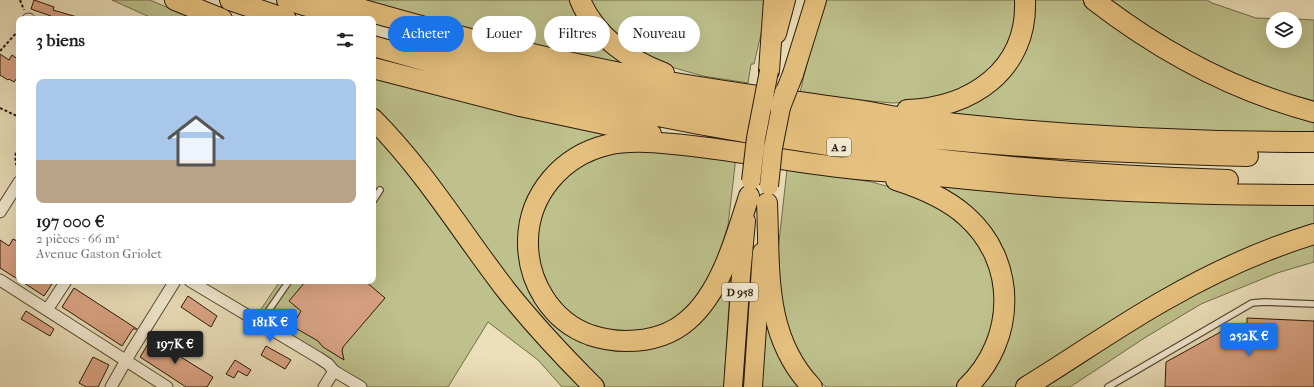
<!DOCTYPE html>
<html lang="fr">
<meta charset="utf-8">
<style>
:root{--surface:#fff;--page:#f6f6f6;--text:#202124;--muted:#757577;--line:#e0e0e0;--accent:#1a73e8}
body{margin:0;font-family:"IM FELL French Canon",serif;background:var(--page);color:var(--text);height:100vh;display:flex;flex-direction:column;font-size:15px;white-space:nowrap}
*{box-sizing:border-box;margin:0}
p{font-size:13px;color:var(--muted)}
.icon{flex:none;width:22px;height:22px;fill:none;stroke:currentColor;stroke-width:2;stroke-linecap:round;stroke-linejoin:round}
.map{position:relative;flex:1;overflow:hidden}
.drawer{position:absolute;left:16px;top:16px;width:360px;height:268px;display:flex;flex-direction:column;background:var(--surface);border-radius:8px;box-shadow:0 4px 16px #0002}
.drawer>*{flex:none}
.guide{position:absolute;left:388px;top:16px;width:380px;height:36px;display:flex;gap:8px}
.tools{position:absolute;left:1266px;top:12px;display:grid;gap:8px}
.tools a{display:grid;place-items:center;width:36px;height:36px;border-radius:50%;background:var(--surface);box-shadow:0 4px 16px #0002;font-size:20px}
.price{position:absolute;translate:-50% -34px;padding:0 9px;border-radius:4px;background:var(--accent);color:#fff;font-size:13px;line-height:26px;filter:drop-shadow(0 1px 2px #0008)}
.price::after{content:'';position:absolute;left:50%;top:24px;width:12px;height:9px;margin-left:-6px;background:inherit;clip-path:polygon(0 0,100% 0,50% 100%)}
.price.selected{background:#222;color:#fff}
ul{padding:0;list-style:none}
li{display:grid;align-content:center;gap:8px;height:212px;padding:0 20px}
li+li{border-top:1px solid var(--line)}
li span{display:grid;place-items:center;height:124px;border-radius:8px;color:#555}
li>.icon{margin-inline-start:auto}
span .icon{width:72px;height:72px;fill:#fffc;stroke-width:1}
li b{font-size:17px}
h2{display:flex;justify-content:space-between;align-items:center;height:48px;padding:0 20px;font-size:17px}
.pill{padding:0 14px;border-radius:18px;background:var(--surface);box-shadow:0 4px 16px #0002;font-size:14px;line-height:36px}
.pill.selected{background:var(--accent);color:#fff}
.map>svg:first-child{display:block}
.green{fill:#bec18c;stroke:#726d4a}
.building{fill:#dca586;stroke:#271908}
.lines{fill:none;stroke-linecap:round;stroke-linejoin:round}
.lane-casing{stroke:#584b35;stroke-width:8}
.street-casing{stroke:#584b35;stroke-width:13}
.primary-casing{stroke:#271908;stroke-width:20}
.highway-casing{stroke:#271908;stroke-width:22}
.path{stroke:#271908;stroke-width:2;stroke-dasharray:3 2;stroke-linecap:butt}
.lane{stroke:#f3ebd3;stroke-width:5.5}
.street{stroke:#f3ebd3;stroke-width:11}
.primary{stroke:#e6c07e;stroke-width:18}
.highway{stroke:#e6c07e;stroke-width:20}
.primary-bridge-casing{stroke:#271908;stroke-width:20;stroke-linecap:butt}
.highway-bridge-casing{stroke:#271908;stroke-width:22;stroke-linecap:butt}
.primary-bridge{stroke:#e6c07e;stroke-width:18}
.highway-bridge{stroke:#e6c07e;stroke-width:20}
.labels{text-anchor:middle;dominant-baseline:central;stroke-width:3;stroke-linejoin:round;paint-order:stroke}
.shield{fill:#f3ebd3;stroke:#645845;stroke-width:1}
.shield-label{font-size:11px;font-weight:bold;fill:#271908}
</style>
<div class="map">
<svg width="1314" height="387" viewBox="0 0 1314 387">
<rect width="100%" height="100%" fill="#ece0bb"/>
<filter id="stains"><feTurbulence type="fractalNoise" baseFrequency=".005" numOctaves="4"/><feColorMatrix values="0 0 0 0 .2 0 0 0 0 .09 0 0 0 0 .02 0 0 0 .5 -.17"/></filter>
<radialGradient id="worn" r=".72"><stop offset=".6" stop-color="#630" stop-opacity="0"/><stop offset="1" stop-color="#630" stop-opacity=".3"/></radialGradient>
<path class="green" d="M 112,0 L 150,0 L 194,19 L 154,19 Z
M 349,0 L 577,0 L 641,71 Z
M 589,0 L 766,0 L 766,12 L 754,64 L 751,64 L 748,83 L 703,76 L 678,69 L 647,58 L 630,48 L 598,17 Z
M 823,0 L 1017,0 L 1018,3 L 1010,45 L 993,69 L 977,83 L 948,96 L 918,102 L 892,103 L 848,99 L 800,92 Z
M 1030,0 L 1088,0 L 1314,116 L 1314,136 L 1073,128 L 940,113 L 990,89 Z
M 1106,0 L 1207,0 L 1212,3 L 1256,18 L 1283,19 L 1273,19 L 1273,41 L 1295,41 L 1295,19 L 1314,20 L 1314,105 L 1287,97 L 1189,54 Z
M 373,75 L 620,134 L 574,150 L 522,244 L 559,323 L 648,345 L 731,270 L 724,387 L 600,387 L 566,354 L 373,115 Z
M 373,134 L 400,161 L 584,387 L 562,387 L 538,360 L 488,322 L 448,387 L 364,387 L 257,315 L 280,281 L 373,281 Z
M 634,149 L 735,161 L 735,166 L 728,225 L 718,259 L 701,294 L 678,319 L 655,331 L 619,334 L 582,323 L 562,309 L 542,282 L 534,241 L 543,201 L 561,178 L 583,165 L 605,155 Z
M 787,169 L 872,182 L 914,194 L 942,208 L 965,226 L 977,243 L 990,264 L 997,285 L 989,344 L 966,380 L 956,387 L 826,387 L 816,378 L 795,353 L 782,318 L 777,260 Z
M 926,182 L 1314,202 L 1314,231 L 1016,387 L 972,387 L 1008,280 Z
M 1314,243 L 1314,262 L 1277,273 L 1201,304 L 1146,337 L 1070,387 L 1041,387 L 1201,288 L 1270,257 Z
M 766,304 L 806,387 L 761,387 Z"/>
<path class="building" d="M 34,0 L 54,7 L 53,10 L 77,17 L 76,19 L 50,19 L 51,16 L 31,9 Z
M 0,54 L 9,60 L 12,55 L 19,60 L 19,75 L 14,82 L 9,79 L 8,80 L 0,75 Z
M 13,239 L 19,242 L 19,280 L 0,268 L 0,240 L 9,246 Z
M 21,281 L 54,281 L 44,296 Z
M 306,281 L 365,281 L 385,298 L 343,347 L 342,351 L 344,360 L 323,347 L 318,341 L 292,326 L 301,311 L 289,301 Z
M 74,288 L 137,329 L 133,329 L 122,346 L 62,307 Z
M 188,296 L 217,316 L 211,327 L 181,307 Z
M 26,311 L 54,329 L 50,336 L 21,319 Z
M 1247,318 L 1314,321 L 1314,387 L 1165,387 L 1166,362 L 1235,324 L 1247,325 Z
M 150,341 L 156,345 L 159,341 L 165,345 L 167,342 L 179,350 L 176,354 L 213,377 L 207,387 L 186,387 L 140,357 Z
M 266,346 L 291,360 L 285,369 L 261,355 Z
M 93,357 L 109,365 L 98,387 L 86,387 L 79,383 Z
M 235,360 L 251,370 L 247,376 L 238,371 L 234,378 L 226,374 Z"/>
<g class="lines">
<g class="lane-casing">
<path id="lane" d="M 373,201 L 380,190
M 260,323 L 289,281
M 1108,387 L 1252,303 L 1264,302 L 1314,304"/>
</g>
<g class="street-casing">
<path id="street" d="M 28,19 L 29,19
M 0,212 L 19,182
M 0,280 L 167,387
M 190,281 L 319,358 L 328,364 L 334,371 L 361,387
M 47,310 L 66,281
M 111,387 L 132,350 L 175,281
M 324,387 L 334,371"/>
</g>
<g class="primary-casing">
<path id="primary" d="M 777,34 L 786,0
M 733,387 L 741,276 L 746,221
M 753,387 L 762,252"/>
</g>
<g class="highway-casing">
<path id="highway" d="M 175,0 L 222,19
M 230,0 L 286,19
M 287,0 L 347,18
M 330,0 C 433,31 536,57 641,77 C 710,90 780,99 849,109 C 868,111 886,116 904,118 C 1040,135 1177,142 1314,142
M 580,0 C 595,36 629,60 664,73
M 1094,0 C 1160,51 1234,91 1314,112
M 438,45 C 507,64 576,80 646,94 C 743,114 841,130 939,139 C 1042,149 1145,154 1248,156
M 373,46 C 651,128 939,171 1228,180
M 373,68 L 520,106 L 651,134
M 769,71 L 774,0
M 793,74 L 816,0
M 907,110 C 971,108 1028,70 1025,0
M 373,119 C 424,170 462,233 506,290 C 533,324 563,356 594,387
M 896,180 C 921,188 946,198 966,216 C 1018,262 1016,340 967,387
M 749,196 C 736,237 721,292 688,320 C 671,335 648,341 626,341 C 614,341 602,339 590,335 C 551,321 527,281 528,240 C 529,194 562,156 607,145 C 629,140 651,142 673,144 C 732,149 789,162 848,168 C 864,170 880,171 896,172 C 950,177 1005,183 1059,187 C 1144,193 1229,195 1314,195
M 767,203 C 770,269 763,336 812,387
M 1026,387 C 1072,359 1117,327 1165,300 C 1212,273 1262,250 1314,234"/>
</g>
<path class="path" d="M 20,0 L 24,10
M 0,51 L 19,30
M 0,108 L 19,117
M 19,149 L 16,152 C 15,158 15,164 19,170"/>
<use href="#lane" class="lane"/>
<use href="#street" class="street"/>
<use href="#primary" class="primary"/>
<use href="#highway" class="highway"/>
<g class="primary-bridge-casing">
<path id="primary-bridge" d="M 751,181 L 756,138 L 769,71
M 769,186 L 773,148 L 784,92"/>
</g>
<g class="highway-bridge-casing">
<path id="highway-bridge" d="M 780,107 L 793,74"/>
</g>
<use href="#primary-bridge" class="primary-bridge"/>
<use href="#highway-bridge" class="highway-bridge"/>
</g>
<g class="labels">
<g class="shield">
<rect x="827" y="138" width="24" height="18" rx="3"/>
<rect x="722" y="283" width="36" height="18" rx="3"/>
</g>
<g class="shield-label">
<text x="839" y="147">A 2</text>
<text x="740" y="292">D 958</text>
</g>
</g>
<rect width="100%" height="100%" filter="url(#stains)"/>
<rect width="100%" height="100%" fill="url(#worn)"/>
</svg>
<div class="tools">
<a><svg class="icon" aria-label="layers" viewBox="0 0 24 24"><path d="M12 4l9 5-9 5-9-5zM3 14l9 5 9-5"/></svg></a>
</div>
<b class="price" style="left:270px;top:343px">181K €</b>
<b class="price" style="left:1249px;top:357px">252K €</b>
<b class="price selected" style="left:175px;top:365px">197K €</b>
<div class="guide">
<a class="pill selected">Acheter</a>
<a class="pill">Louer</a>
<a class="pill">Filtres</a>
<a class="pill">Nouveau</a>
</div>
<section class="drawer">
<h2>3 biens<svg class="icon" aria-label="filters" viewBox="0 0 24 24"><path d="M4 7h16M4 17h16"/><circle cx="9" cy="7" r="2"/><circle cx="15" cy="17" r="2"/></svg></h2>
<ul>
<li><span style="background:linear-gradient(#a9c7e8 65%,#b9a48a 0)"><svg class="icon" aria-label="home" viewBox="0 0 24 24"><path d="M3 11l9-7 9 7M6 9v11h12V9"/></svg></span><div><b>197 000 €</b><p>2 pièces · 66 m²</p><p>Avenue Gaston Griolet</p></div></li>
</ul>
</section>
</div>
